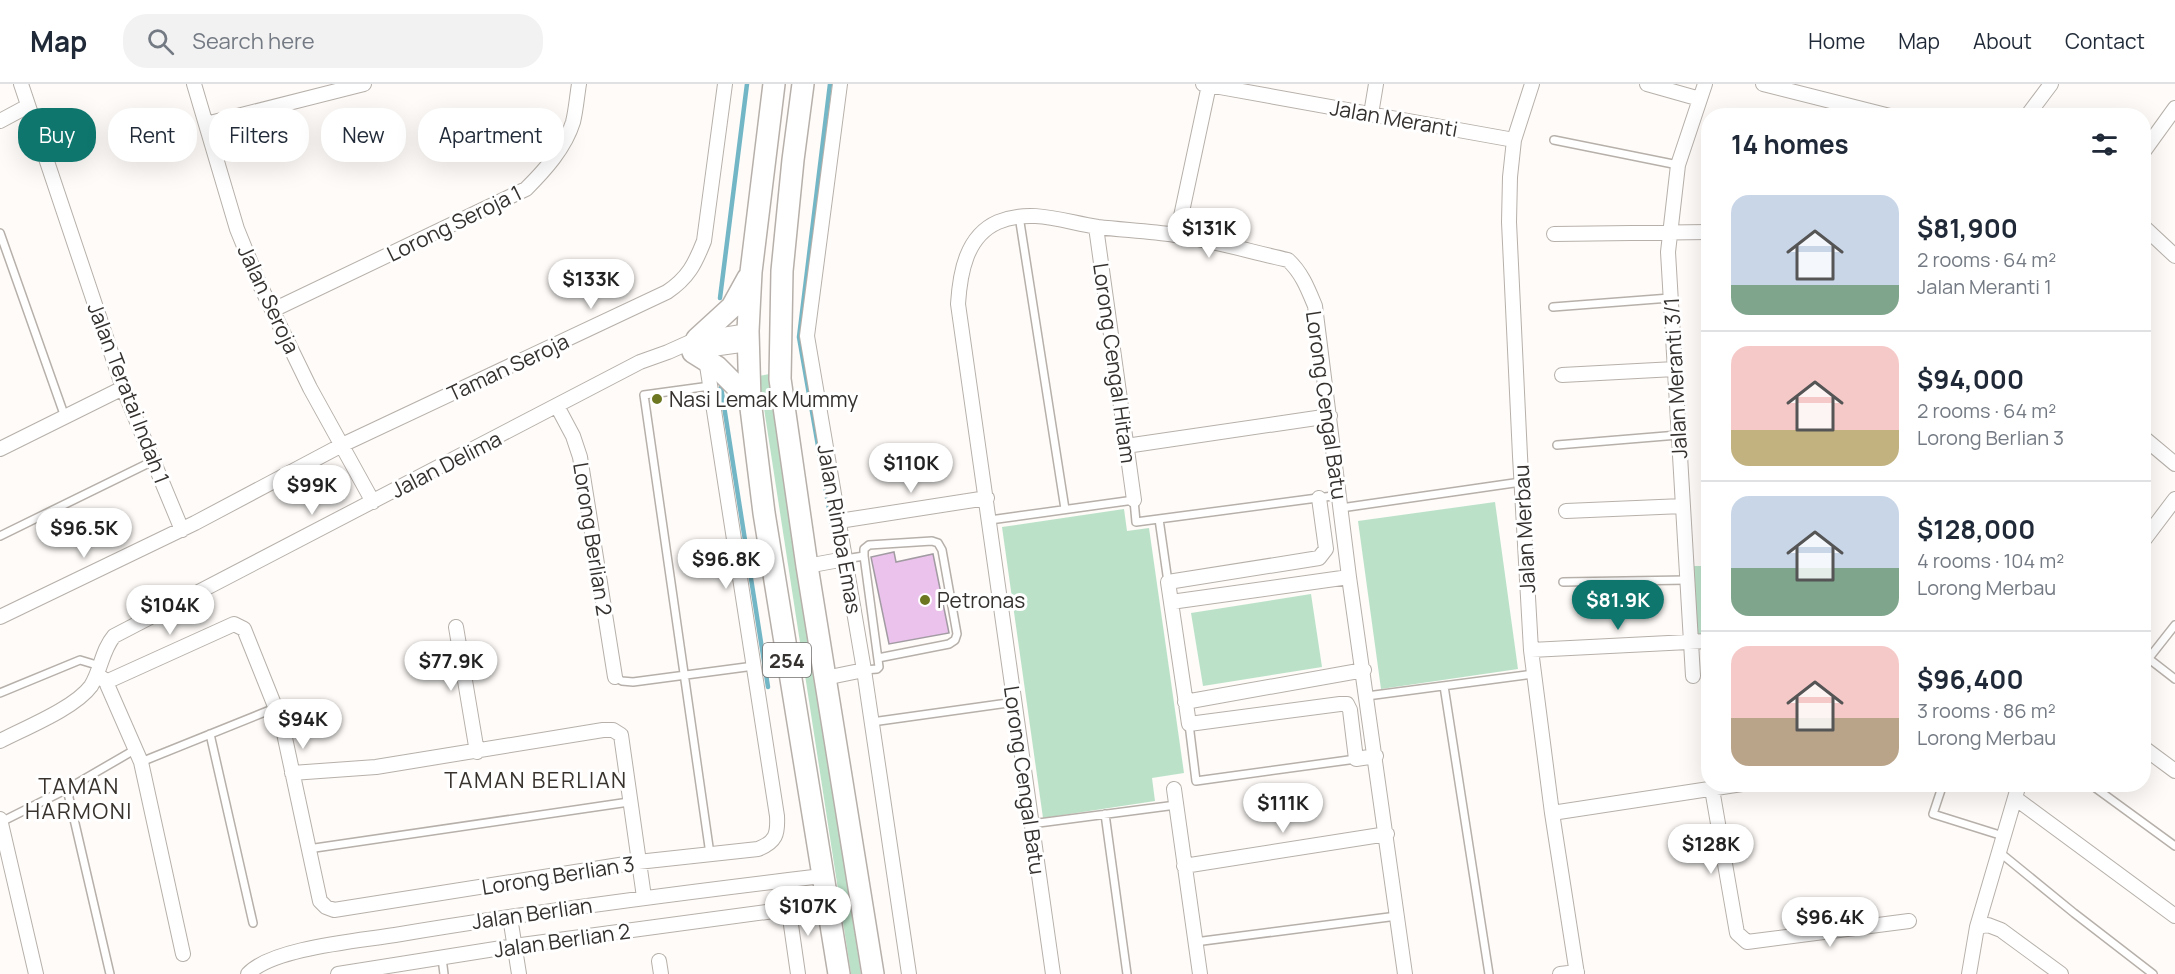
<!DOCTYPE html>
<meta charset="utf-8">
<style>
:root{--surface:#fff;--page:#f2f2f3;--text:#1f2937;--muted:#747a83;--line:#e0e1e3;--accent:#0f766e}
body{margin:0;font-family:Manrope,sans-serif;background:var(--page);color:var(--text);height:100vh;display:flex;flex-direction:column;font-size:22px;white-space:nowrap}
*{box-sizing:border-box;margin:0}
p{font-size:20px;color:var(--muted)}
.icon{flex:none;width:33px;height:33px;fill:none;stroke:currentColor;stroke-width:2;stroke-linecap:round;stroke-linejoin:round}
.map{position:relative;flex:1;overflow:hidden}
.panel{position:absolute;left:1701px;top:24px;width:450px;height:684px;display:flex;flex-direction:column;background:var(--surface);border-radius:24px;box-shadow:0 6px 24px #0002}
.panel>*{flex:none}
.hud{position:absolute;left:18px;top:24px;width:570px;height:54px;display:flex;gap:12px}
.price{position:absolute;translate:-50% -51px;padding:0 14px;border-radius:21px;background:#fff;color:#222;font-size:20px;line-height:39px;filter:drop-shadow(0 2px 3px #0008)}
.price::after{content:'';position:absolute;left:50%;top:36px;width:18px;height:14px;margin-left:-9px;background:inherit;clip-path:polygon(0 0,100% 0,50% 100%)}
.price.current{background:var(--accent);color:#fff}
ul{padding:0;list-style:none}
li{display:flex;align-items:center;gap:18px;height:150px;padding:0 30px}
li+li{border-top:2px solid var(--line)}
li span{display:grid;place-items:center;flex:none;width:168px;height:120px;border-radius:18px;color:#555}
li>.icon{margin-inline-start:auto}
span .icon{width:72px;height:72px;fill:#fffc;stroke-width:1}
li b{font-size:26px}
h2{display:flex;justify-content:space-between;align-items:center;height:72px;padding:0 30px;font-size:26px}
.tag{padding:0 21px;border-radius:24px;background:var(--surface);box-shadow:0 6px 24px #0002;font-size:21px;line-height:54px}
.tag.current{background:var(--accent);color:#fff}
header{display:flex;align-items:center;gap:36px;box-sizing:border-box;height:84px;padding:0 30px;background:var(--surface);border-bottom:2px solid var(--line)}
header strong{font-size:28px}
nav{display:flex;gap:33px;margin-inline-start:auto;font-size:21px}
.search{width:420px;height:54px;background:var(--page);display:flex;align-items:center;gap:15px;box-sizing:border-box;padding:0 21px;border-radius:24px;color:var(--muted);font-size:22px}
.map>svg:first-child{display:block}
.green{fill:#bbe2c9}
.lines{fill:none;stroke-linecap:round;stroke-linejoin:round}
.stream{stroke:#73b6c5;stroke-width:4.5}
.building{fill:#eac2ec;stroke:#a29ba2;stroke-width:1.5}
.service-casing{stroke:#b7b0aa;stroke-width:10}
.minor-casing{stroke:#b7b0aa;stroke-width:16}
.primary-casing{stroke:#b7b0aa;stroke-width:24}
.service{stroke:#fff;stroke-width:7}
.minor{stroke:#fff;stroke-width:14}
.primary{stroke:#fff;stroke-width:21}
.poi-dot{fill:#6d7722;stroke:#fff;stroke-width:2}
.labels{text-anchor:middle;dominant-baseline:central;stroke-width:6;stroke-linejoin:round;paint-order:stroke}
.shield{fill:#fff;stroke:#716f6d;stroke-width:1.5}
.shield-label{font-size:20px;font-weight:bold;fill:#34312f}
.street-label{font-size:21px;fill:#34312f;stroke:#fff}
.poi-label{font-size:21px;fill:#34312f;stroke:#fff;text-anchor:start}
.neighbourhood-label{font-size:22px;letter-spacing:1.5px;fill:#39332e;stroke:#fff}
</style>
<header>
<strong>Map</strong>
<div class="search"><svg class="icon" aria-label="search" viewBox="0 0 24 24"><circle cx="10" cy="10" r="6"/><path d="M15 15l6 6"/></svg>Search here</div>
<nav><a>Home</a><a>Map</a><a>About</a><a>Contact</a></nav>
</header>
<div class="map">
<svg width="2175" height="890" viewBox="0 0 2175 890">
<rect width="100%" height="100%" fill="#fefbf8"/>
<path class="green" d="M 769,290 L 861,890 L 851,890 L 759,292 Z
M 1495,418 L 1518,585 L 1381,605 L 1358,437 Z
M 1124,425 L 1127,447 L 1149,444 L 1184,689 L 1152,694 L 1155,717 L 1043,734 L 1002,443 Z
M 1694,482 L 1708,482 L 1708,550 L 1697,551 Z
M 1311,510 L 1322,583 L 1203,602 L 1191,529 Z"/>
<g class="lines">
<path class="stream" d="M 830,0 L 799,253 L 835,459
M 720,214 L 747,0
M 721,303 L 768,603"/>
</g>
<path class="building" d="M 894,468 L 896,478 L 933,470 L 949,549 L 889,560 L 871,473 Z"/>
<g class="lines">
<g class="service-casing">
<path id="service" d="M 1554,56 L 1678,81
M 1019,132 L 1065,425
M 0,149 L 65,333
M 1553,223 L 1670,214
M 710,302 L 644,311 L 710,770
M 1557,361 L 1678,351
M 1341,424 L 1521,398
M 1159,435 L 1168,498
M 990,436 L 1134,416 L 1136,438 L 1340,411
M 0,452 L 153,377
M 864,472 L 864,465 L 869,461 L 932,457 L 938,459 L 942,466 L 957,550 L 955,556 L 949,560 L 878,574
M 845,475 L 864,472 L 879,583 L 877,585 L 864,586
M 1563,498 L 1687,496
M 2144,571 L 2175,595
M 2149,574 L 2175,541
M 615,593 L 622,597 L 633,598 L 754,582
M 1444,602 L 1489,890
M 0,609 L 80,576 L 100,582
M 1367,612 L 1533,590
M 872,638 L 1015,618
M 1189,640 L 1196,697 L 1356,675
M 210,650 L 253,839
M 141,678 L 275,624
M 1943,700 L 1933,730 L 2003,752
M 2090,700 L 2175,762
M 67,705 L 110,890
M 1105,730 L 1127,890
M 1,738 L 67,705 L 136,665
M 1031,740 L 1176,721
M 308,765 L 629,718
M 1998,767 L 2074,829 L 2153,890
M 1195,858 L 1397,832
M 442,874 L 444,890"/>
</g>
<g class="minor-casing">
<path id="minor" d="M 21,0 L 123,304 L 182,446
M 194,0 L 237,145 L 259,199 L 310,304 L 373,418
M 840,0 L 807,252 L 864,586 L 909,890
M 1203,0 L 1514,56
M 1532,0 L 1514,56 L 1510,93 L 1509,138 L 1520,372 L 1531,566 L 1552,729 L 1577,890
M 1647,0 L 1700,15
M 1763,0 L 1890,32
M 1371,30 L 1376,0
M 2027,32 L 2051,0
M 0,37 L 28,22
M 206,40 L 364,0
M 2144,67 L 2175,24
M 1096,143 L 1134,416
M 2144,143 L 2175,172
M 1554,150 L 1708,148
M 1177,151 L 1209,1
M 273,226 L 526,105 C 545,86 565,64 573,38 C 576,26 577,12 579,0
M 691,268 L 748,260
M 1562,291 L 1675,285
M 557,322 L 573,352 L 580,373 L 615,593
M 2144,354 L 2175,380
M 1126,362 L 1330,332
M 0,365 L 123,304
M 1319,414 L 1326,465 L 1319,474 L 1168,498 L 1189,640 L 1340,620 L 1347,620 L 1350,626 L 1356,675 L 1376,672
M 1566,427 L 1683,422
M 839,437 L 987,414
M 2144,456 L 2175,415
M 807,482 L 845,475
M 1171,518 L 1349,493
M 0,533 L 195,439 L 342,361 L 667,208 C 688,194 695,180 704,157 L 725,0
M 456,543 L 477,668
M 1531,566 L 1708,557
M 1693,592 L 1668,168 L 1678,81 L 1705,0
M 101,593 L 106,598 L 141,678 L 183,870
M 825,594 L 864,586
M 106,598 L 234,540 L 244,545 L 282,640 L 320,817 L 326,823 L 334,826 L 638,778 L 758,765 C 776,758 778,750 777,732 L 706,275
M 1185,618 L 1364,586
M 0,657 C 25,644 75,624 91,602 C 101,586 102,566 114,552 L 640,278 L 668,268 L 697,255 L 748,247
M 2144,664 L 2175,687
M 292,689 L 376,683 L 603,646 L 613,646 L 621,651 L 644,813
M 1174,705 L 1200,890
M 1712,705 L 1737,849 L 1747,858 L 1909,837
M 2015,714 L 2175,832
M 1552,729 L 1742,700
M 0,735 L 36,890
M 1184,782 L 1387,750
M 510,833 L 519,890
M 1977,843 L 1988,841 L 2001,846 L 2061,890
M 659,877 L 661,890
M 248,890 C 272,864 358,857 395,851 C 537,827 679,809 822,792
M 338,890 L 514,862 L 781,826 L 786,828 L 790,834 L 798,890
M 1053,890 L 958,220 C 960,189 966,152 998,138 C 1032,124 1064,138 1098,143 C 1123,146 1150,147 1175,151 C 1213,156 1251,168 1288,176 C 1302,189 1308,205 1315,222 L 1349,493 L 1405,890
M 1560,890 L 1577,888
M 1969,890 L 1977,843 L 2019,700"/>
</g>
<g class="primary-casing">
<path id="primary" d="M 774,0 L 751,188 L 748,247 L 750,316 L 764,429 L 839,890
M 803,0 L 793,76 L 782,187 L 780,295 L 807,482 L 873,890
M 697,255 L 732,223 L 748,194
M 693,268 L 717,283 L 750,316"/>
</g>
<use href="#service" class="service"/>
<use href="#minor" class="minor"/>
<use href="#primary" class="primary"/>
</g>
<g class="poi-dot">
<circle cx="657" cy="315" r="6"/>
<circle cx="925" cy="516" r="6"/>
</g>
<g class="labels">
<rect class="shield" x="763" y="559" width="48" height="34" rx="4.5"/>
<g class="shield-label">
<text x="787" y="576">254</text>
</g>
<g class="street-label">
<text transform="translate(1394 34) rotate(10)">Jalan Meranti</text>
<text transform="translate(454 139) rotate(-26)">Lorong Seroja 1</text>
<text transform="translate(269 215) rotate(65)">Jalan Seroja</text>
<text transform="translate(1115 279) rotate(82)">Lorong Cengal Hitam</text>
<text transform="translate(508 283) rotate(-25)">Taman Seroja</text>
<text transform="translate(1675 294) rotate(-93)">Jalan Meranti 3/1</text>
<text transform="translate(129 309) rotate(69)">Jalan Teratai Indah 1</text>
<text transform="translate(1327 321) rotate(82)">Lorong Cengal Batu</text>
<text transform="translate(446 380) rotate(-27)">Jalan Delima</text>
<text transform="translate(840 445) rotate(80)">Jalan Rimba Emas</text>
<text transform="translate(1524 445) rotate(-93)">Jalan Merbau</text>
<text transform="translate(593 455) rotate(81)">Lorong Berlian 2</text>
<text transform="translate(1025 696) rotate(82)">Lorong Cengal Batu</text>
<text transform="translate(558 791) rotate(-9)">Lorong Berlian 3</text>
<text transform="translate(532 829) rotate(-8)">Jalan Berlian</text>
<text transform="translate(562 856) rotate(-8)">Jalan Berlian 2</text>
</g>
<g class="poi-label">
<text x="669" y="315">Nasi Lemak Mummy</text>
<text x="937" y="516">Petronas</text>
</g>
<g class="neighbourhood-label">
<text x="536" y="696">TAMAN BERLIAN</text>
<text x="79" y="702">TAMAN<tspan x="79" dy="25">HARMONI</tspan></text>
</g>
</g>
</svg>
<b class="price" style="left:1209px;top:175px">$131K</b>
<b class="price" style="left:591px;top:226px">$133K</b>
<b class="price" style="left:911px;top:410px">$110K</b>
<b class="price" style="left:312px;top:432px">$99K</b>
<b class="price" style="left:84px;top:475px">$96.5K</b>
<b class="price" style="left:726px;top:506px">$96.8K</b>
<b class="price current" style="left:1618px;top:547px">$81.9K</b>
<b class="price" style="left:170px;top:552px">$104K</b>
<b class="price" style="left:451px;top:608px">$77.9K</b>
<b class="price" style="left:303px;top:666px">$94K</b>
<b class="price" style="left:1283px;top:750px">$111K</b>
<b class="price" style="left:1711px;top:791px">$128K</b>
<b class="price" style="left:808px;top:853px">$107K</b>
<b class="price" style="left:1830px;top:864px">$96.4K</b>
<div class="hud">
<a class="tag current">Buy</a>
<a class="tag">Rent</a>
<a class="tag">Filters</a>
<a class="tag">New</a>
<a class="tag">Apartment</a>
</div>
<section class="panel">
<h2>14 homes<svg class="icon" aria-label="filters" viewBox="0 0 24 24"><path d="M4 7h16M4 17h16"/><circle cx="9" cy="7" r="2"/><circle cx="15" cy="17" r="2"/></svg></h2>
<ul>
<li><span style="background:linear-gradient(#c9d6e8 75%,#7fa58c 0)"><svg class="icon" aria-label="home" viewBox="0 0 24 24"><path d="M3 11l9-7 9 7M6 9v11h12V9"/></svg></span><div><b>$81,900</b><p>2 rooms · 64 m²</p><p>Jalan Meranti 1</p></div></li>
<li><span style="background:linear-gradient(#f6c9c9 70%,#c2b280 0)"><svg class="icon" aria-label="home" viewBox="0 0 24 24"><path d="M3 11l9-7 9 7M6 9v11h12V9"/></svg></span><div><b>$94,000</b><p>2 rooms · 64 m²</p><p>Lorong Berlian 3</p></div></li>
<li><span style="background:linear-gradient(#c9d6e8 60%,#7fa58c 0)"><svg class="icon" aria-label="home" viewBox="0 0 24 24"><path d="M3 11l9-7 9 7M6 9v11h12V9"/></svg></span><div><b>$128,000</b><p>4 rooms · 104 m²</p><p>Lorong Merbau</p></div></li>
<li><span style="background:linear-gradient(#f6c9c9 60%,#b9a48a 0)"><svg class="icon" aria-label="home" viewBox="0 0 24 24"><path d="M3 11l9-7 9 7M6 9v11h12V9"/></svg></span><div><b>$96,400</b><p>3 rooms · 86 m²</p><p>Lorong Merbau</p></div></li>
</ul>
</section>
</div>
